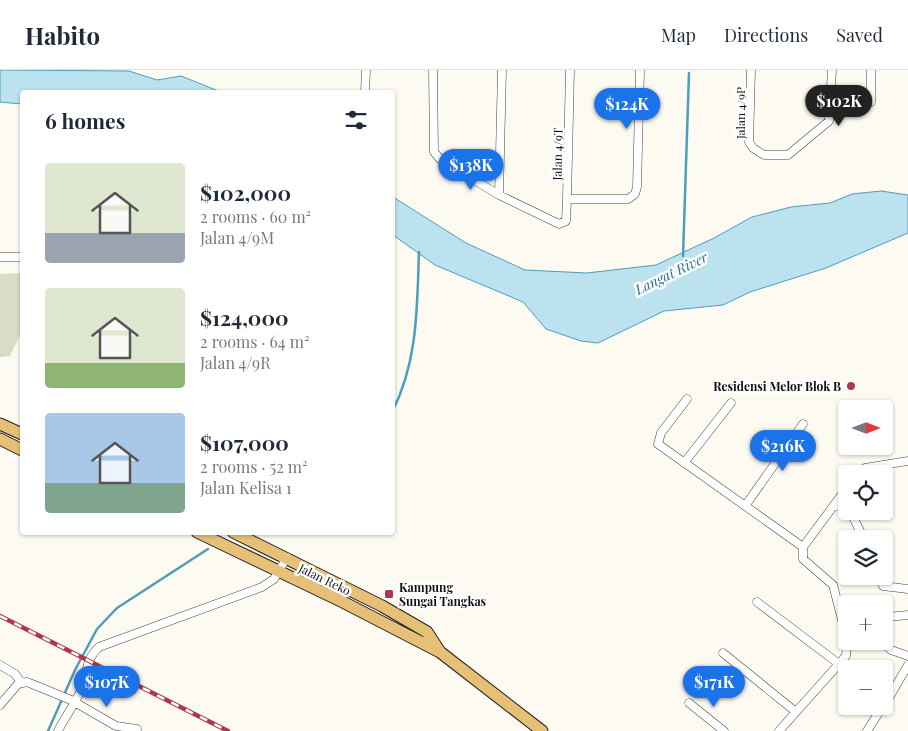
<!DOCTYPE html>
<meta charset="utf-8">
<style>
:root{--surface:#fff;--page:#f2f2f3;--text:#1f2937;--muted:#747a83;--line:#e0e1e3;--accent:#1a73e8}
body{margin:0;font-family:"Playfair Display",serif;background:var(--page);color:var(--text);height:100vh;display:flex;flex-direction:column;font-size:19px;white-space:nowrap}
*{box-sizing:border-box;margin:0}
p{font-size:16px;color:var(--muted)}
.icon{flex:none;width:28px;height:28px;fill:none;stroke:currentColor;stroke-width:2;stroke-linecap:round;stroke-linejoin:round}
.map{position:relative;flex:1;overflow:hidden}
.details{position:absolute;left:20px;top:20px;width:375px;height:445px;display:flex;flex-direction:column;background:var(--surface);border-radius:5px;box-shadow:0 1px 4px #0004}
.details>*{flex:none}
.needle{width:32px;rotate:90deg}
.tools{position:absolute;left:838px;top:330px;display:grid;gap:10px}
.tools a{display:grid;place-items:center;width:55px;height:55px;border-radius:5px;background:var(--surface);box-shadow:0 1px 4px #0004;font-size:25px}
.price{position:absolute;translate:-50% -42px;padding:0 11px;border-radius:18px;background:var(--accent);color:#fff;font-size:16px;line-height:32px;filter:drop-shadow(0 1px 2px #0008)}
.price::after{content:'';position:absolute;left:50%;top:30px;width:15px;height:11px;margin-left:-8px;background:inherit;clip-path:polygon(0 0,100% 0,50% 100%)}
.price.current{background:#222;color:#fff}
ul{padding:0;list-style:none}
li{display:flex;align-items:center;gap:15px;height:125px;padding:0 25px}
li span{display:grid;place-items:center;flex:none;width:140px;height:100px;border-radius:5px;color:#555}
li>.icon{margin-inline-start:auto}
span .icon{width:60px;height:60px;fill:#fffc;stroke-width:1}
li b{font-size:21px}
h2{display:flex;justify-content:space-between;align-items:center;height:60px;padding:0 25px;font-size:21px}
header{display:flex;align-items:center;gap:30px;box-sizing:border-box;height:70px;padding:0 25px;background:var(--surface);border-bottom:1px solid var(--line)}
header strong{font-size:24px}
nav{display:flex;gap:28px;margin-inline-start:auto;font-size:18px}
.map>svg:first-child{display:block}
.cemetery{fill:#d8dec5}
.water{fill:#bde2ef;stroke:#4d9dbc}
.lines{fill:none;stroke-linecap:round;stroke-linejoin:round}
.stream{stroke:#4d9dbc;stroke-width:2.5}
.street-casing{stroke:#424242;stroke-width:9}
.primary-casing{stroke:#202020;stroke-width:13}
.street{stroke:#fff;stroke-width:8}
.primary{stroke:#e7c078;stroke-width:11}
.rail-casing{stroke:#ae384b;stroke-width:4.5}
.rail{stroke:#fff;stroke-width:2.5;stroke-dasharray:8;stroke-linecap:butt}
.poi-dot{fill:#ae384b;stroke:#fff;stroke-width:2}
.labels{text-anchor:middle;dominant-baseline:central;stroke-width:5;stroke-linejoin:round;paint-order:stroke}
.street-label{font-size:12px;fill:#0f0f0f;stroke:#fff}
.poi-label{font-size:12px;font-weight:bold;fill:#0f0f0f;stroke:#fff;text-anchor:end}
.water-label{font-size:14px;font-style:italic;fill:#276f91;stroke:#fff}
</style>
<header>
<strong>Habito</strong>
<nav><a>Map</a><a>Directions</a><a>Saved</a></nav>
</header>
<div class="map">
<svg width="908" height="661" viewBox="0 0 908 661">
<rect width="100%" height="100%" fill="#fdfaf2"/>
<path class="cemetery" d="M 22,203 L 22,261 L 10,286 L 0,287 L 0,204 Z"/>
<path class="water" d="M 0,0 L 129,1 L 157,10 L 181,6 L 221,22 L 22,22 L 22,34 L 0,32 Z
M 881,121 L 908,125 L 908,163 L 826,198 L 750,222 L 723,235 L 664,241 L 598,273 L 581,271 L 546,259 L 523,232 L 435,195 L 393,165 L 393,127 L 466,173 L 525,200 L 587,203 L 656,195 L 714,168 L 752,147 L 791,137 L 830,133 L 852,124 Z"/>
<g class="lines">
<path class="stream" d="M 683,186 L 689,3
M 392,342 C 418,292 417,237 419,182
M 48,661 L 75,600 L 97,559 L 117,538 L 208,479"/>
<g class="street-casing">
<path id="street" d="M 433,0 L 434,82 L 440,89 L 499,125 L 559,154 L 566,151 L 567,129
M 570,0 L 567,129 L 628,129 L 635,124 L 637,117 L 640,0
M 751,0 L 749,72 L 753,78 L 764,85 L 788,85 L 829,51 L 832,0
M 871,0 L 871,32
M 365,22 L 366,0
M 499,125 L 502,0
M 0,187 L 22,187
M 687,329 L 661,363 L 658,374 L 803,477
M 684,393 L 731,333
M 856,404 L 865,398 L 908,391
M 846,419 L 803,477 L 803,489 L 833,515 L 846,565
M 836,434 L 853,447 L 864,469
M 745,436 L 803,354
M 879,506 L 883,516 L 908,519
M 757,532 L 839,594
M 884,551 L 888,547 L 908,545
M 881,571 L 891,580 L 908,586
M 723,583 L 796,642
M 0,595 L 15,604 L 21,612
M 689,633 L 724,661
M 0,635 L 18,614 L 27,612 L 71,630 L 116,656 L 137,659
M 884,636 L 908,595
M 58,661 C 65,647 75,634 81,620 C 89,604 83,592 99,577 L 262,517 L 274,509 L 287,487
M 779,661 L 846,586 L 847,571
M 867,661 L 883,636"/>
</g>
<g class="primary-casing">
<path id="primary" d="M 0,354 L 22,364
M 0,369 L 22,380
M 197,462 L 343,532 L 440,582 L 542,661
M 233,462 L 382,536 L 427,562 L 440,582"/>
</g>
<use href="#street" class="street"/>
<use href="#primary" class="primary"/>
<g class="rail-casing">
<path id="rail" d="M 0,546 L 228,661"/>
</g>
<use href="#rail" class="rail"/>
</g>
<g class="poi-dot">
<circle cx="851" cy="316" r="5"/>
<rect x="384" y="519" width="10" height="10" rx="2.5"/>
</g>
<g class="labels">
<g class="street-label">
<text transform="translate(740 43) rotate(-90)">Jalan 4/9P</text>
<text transform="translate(557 84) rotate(-89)">Jalan 4/9T</text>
<text transform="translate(325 509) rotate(26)">Jalan Reko</text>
</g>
<g class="poi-label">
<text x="841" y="316">Residensi Melor Blok B</text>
<text x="399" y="517" text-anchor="start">Kampung<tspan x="399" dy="14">Sungai Tangkas</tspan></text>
</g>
<g class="water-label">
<text transform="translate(671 203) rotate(-26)">Langat River</text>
</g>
</g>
</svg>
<div class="tools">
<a><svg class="needle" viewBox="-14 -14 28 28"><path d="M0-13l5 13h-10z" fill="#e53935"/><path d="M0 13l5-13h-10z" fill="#747a83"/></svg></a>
<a><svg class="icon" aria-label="locate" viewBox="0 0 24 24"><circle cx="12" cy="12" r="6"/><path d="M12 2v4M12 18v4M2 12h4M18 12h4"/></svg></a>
<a><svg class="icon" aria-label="layers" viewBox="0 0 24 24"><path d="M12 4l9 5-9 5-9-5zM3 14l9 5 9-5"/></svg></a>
<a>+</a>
<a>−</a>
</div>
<b class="price current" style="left:839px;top:57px">$102K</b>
<b class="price" style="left:627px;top:60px">$124K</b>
<b class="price" style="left:471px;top:121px">$138K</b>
<b class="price" style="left:783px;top:402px">$216K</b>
<b class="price" style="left:107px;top:638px">$107K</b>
<b class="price" style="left:714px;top:638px">$171K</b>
<section class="details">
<h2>6 homes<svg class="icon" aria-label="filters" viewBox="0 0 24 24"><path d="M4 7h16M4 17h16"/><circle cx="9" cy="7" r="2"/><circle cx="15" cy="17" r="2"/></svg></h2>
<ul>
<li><span style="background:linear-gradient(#dfe7d0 70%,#9aa5b1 0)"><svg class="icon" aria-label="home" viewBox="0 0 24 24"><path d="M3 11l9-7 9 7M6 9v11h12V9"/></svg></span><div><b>$102,000</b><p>2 rooms · 60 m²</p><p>Jalan 4/9M</p></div></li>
<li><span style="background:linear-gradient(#dfe7d0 75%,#8fb573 0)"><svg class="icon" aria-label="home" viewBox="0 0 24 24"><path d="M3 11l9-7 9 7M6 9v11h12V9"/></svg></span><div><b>$124,000</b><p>2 rooms · 64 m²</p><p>Jalan 4/9R</p></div></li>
<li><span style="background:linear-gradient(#a9c7e8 70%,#7fa58c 0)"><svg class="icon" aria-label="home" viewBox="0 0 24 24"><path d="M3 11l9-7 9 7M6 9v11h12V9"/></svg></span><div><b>$107,000</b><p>2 rooms · 52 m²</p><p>Jalan Kelisa 1</p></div></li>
</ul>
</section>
</div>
